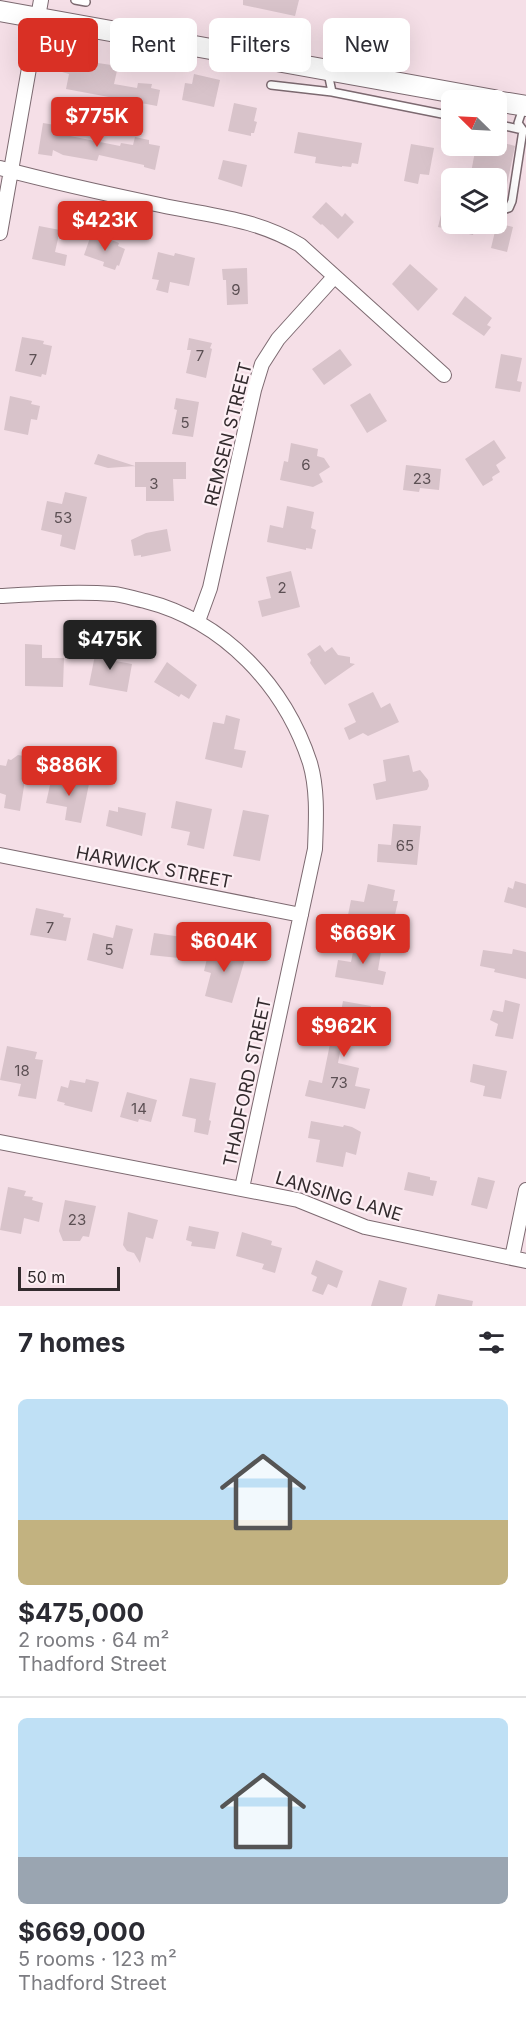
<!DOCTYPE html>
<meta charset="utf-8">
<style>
:root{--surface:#fff;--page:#f2f2f3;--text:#2b2b33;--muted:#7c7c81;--line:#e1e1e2;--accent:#d93025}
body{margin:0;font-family:Inter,sans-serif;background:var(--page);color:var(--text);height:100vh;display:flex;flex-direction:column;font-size:22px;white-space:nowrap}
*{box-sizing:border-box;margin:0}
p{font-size:20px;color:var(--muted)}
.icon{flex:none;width:33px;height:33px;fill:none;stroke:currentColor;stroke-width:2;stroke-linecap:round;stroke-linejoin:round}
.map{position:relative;height:1306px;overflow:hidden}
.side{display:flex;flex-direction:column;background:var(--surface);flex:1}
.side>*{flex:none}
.banner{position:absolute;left:18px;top:18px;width:490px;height:54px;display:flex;gap:12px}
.needle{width:39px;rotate:294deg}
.fabs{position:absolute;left:441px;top:90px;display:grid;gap:12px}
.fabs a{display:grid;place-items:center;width:66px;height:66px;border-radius:9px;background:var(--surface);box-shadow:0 6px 24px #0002;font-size:30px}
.scale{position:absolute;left:18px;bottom:15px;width:102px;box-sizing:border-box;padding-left:6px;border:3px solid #322a2d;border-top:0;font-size:16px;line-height:21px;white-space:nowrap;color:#322a2d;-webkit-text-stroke:4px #fdeff4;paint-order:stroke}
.price{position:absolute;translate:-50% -51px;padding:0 14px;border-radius:6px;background:var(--accent);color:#fff;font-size:20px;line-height:39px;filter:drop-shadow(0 2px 3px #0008)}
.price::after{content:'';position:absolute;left:50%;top:36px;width:18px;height:14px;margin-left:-9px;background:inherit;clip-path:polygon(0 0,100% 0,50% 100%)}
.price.on{background:#222;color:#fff}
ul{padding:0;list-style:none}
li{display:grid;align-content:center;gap:12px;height:318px;padding:0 18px}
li+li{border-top:2px solid var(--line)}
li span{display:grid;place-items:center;height:186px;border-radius:9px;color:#555}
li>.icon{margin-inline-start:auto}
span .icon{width:108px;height:108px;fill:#fffc;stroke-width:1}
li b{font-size:26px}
h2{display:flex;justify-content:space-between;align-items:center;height:72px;padding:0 18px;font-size:26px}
.chip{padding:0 21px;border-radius:9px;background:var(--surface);box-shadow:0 6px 24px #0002;font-size:21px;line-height:54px}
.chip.on{background:var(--accent);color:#fff}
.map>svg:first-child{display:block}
.building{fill:#d8c3ca}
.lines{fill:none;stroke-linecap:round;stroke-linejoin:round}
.service-casing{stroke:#7d6a71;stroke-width:10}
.minor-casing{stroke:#7d6a71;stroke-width:16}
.secondary-casing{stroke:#7d6a71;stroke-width:22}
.service{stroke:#fff;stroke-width:7}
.minor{stroke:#fff;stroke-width:14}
.secondary{stroke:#fff;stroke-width:20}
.labels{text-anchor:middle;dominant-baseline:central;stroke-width:4.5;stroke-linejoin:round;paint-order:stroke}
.number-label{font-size:15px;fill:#5c5054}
.street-label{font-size:18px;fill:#322a2d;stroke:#fdeff4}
</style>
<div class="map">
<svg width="526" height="1306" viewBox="0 0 526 1306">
<rect width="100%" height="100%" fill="#f5dfe7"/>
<path class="building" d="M 243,0 L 299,0 L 295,16 L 243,5 Z
M 64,58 L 118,66 L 114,84 L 137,88 L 138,83 L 152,84 L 151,88 L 160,90 L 157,106 L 66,89 L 69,74 L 62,72 Z
M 194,74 L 220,80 L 214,107 L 182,100 L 185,83 L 192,84 Z
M 234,103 L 257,108 L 254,121 L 257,122 L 254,133 L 251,133 L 251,136 L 228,131 Z
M 43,123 L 61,126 L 60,134 L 120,146 L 121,143 L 133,145 L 135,137 L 149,140 L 149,144 L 160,146 L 155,170 L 144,167 L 144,165 L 99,155 L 97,161 L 63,155 L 53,150 L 52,156 L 38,154 Z
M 298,132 L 362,143 L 358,164 L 352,163 L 351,167 L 342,166 L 342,167 L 315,163 L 316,157 L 294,153 Z
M 504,143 L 515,146 L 503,204 L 496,206 L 496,178 L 470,178 L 476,146 L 502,149 Z
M 411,144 L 434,148 L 429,175 L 420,174 L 418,184 L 404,181 Z
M 223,160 L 247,165 L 242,187 L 218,179 Z
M 326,202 L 342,217 L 345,213 L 354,222 L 338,239 L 322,224 L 321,225 L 312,217 Z
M 442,211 L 452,213 L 452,224 L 476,224 L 473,235 L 438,227 Z
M 497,223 L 513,227 L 507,252 L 491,248 Z
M 39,226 L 60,230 L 55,252 L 67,255 L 65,266 L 32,259 Z
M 91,235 L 108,242 L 109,239 L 119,243 L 118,246 L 125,249 L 119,266 L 117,265 L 115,270 L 103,266 L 104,262 L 84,255 Z
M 158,252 L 174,256 L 175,253 L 195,258 L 189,286 L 170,282 L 168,293 L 156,290 L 159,280 L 152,279 Z
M 410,264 L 438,289 L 418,311 L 392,284 Z
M 247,268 L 248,304 L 227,305 L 226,280 L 223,280 L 222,269 Z
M 465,296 L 492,318 L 487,325 L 491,327 L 484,336 L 452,314 Z
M 22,337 L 44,341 L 43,344 L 52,346 L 46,375 L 42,374 L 41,377 L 15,371 Z
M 189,338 L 212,343 L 210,348 L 212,349 L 206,378 L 186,373 L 191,350 L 187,350 Z
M 340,349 L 352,365 L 324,385 L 312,369 Z
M 501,354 L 522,358 L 517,381 L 522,382 L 520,392 L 495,388 Z
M 370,393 L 387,421 L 367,433 L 350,405 Z
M 10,396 L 32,401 L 31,404 L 40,406 L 37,420 L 31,419 L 28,435 L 4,430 Z
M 176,398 L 199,402 L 193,437 L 172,434 L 177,410 L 174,409 Z
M 494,440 L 506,458 L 496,465 L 500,472 L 492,477 L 493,480 L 483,486 L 465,459 Z
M 291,443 L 318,449 L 317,456 L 324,458 L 330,467 L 319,474 L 323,482 L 313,487 L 280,480 L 284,461 L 288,462 Z
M 98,454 L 135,466 L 108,468 L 94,464 Z
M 135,462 L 186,462 L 186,479 L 173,479 L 174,501 L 146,501 L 146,487 L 135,487 Z
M 406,465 L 441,469 L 439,490 L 420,488 L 419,492 L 403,490 Z
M 65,492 L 87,497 L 75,550 L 60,546 L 62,535 L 41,530 L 47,501 L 62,504 Z
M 287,506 L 314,512 L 311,528 L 316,530 L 312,549 L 306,548 L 306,550 L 267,542 L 270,525 L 283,528 Z
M 167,529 L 171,551 L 141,557 L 141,555 L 134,556 L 131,540 L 146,533 Z
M 291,571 L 300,607 L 262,617 L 258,601 L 271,598 L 266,577 Z
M 25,644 L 42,645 L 42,658 L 64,658 L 63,687 L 25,686 Z
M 97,645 L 112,648 L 110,660 L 132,664 L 127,692 L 89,685 Z
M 320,645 L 325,652 L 332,647 L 338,655 L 350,657 L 350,663 L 355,664 L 325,685 L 310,663 L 311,660 L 307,654 Z
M 167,662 L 197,685 L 189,699 L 181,694 L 179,697 L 154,682 Z
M 373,692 L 381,708 L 390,703 L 399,722 L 368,736 L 363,733 L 349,740 L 344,728 L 356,722 L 348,704 Z
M 226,715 L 240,719 L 234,749 L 246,751 L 242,768 L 205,759 L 213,722 L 224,724 Z
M 18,755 L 24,756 L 28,762 L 20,811 L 4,808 L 6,795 L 0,793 L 0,765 L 6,766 L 8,759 L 11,760 Z
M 409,755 L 413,772 L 420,770 L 428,780 L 429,786 L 427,790 L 376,800 L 373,784 L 386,781 L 383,760 Z
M 52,776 L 89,784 L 81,823 L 65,820 L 67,807 L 46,803 Z
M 176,801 L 212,809 L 204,849 L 187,845 L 190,832 L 171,828 Z
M 118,807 L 146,813 L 142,836 L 106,826 L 109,810 L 118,812 Z
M 243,810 L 269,815 L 260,861 L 233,856 Z
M 393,824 L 421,826 L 417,865 L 377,862 L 378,844 L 391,845 Z
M 515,881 L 526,884 L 526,908 L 504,902 L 508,887 L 513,889 Z
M 368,884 L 395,890 L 393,901 L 398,901 L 393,924 L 348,915 L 351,900 L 364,902 Z
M 36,908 L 64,914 L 63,917 L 71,918 L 66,941 L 30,935 Z
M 116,925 L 133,929 L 123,969 L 87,960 L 93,933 L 113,938 Z
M 154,933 L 182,937 L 181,944 L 190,946 L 188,959 L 150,955 Z
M 355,942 L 382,946 L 378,970 L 386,972 L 383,985 L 335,977 L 338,960 L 351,962 Z
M 210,946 L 227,950 L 233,948 L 247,952 L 232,1003 L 205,996 L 211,973 L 204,971 Z
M 513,949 L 526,952 L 526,979 L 494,972 L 495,969 L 480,966 L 483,950 L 512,954 Z
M 505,1000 L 520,1004 L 513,1039 L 495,1036 L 498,1024 L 490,1020 L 493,1010 L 503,1012 Z
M 343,1001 L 371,1006 L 367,1025 L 377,1027 L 374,1043 L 364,1041 L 363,1044 L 342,1041 L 338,1063 L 359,1068 L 355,1086 L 370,1089 L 365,1109 L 305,1096 L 309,1080 L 322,1083 L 331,1039 L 323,1037 L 326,1021 L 339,1023 Z
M 7,1046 L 37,1052 L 35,1059 L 43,1060 L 36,1099 L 18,1096 L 21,1084 L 0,1080 Z
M 473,1064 L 507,1071 L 501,1099 L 483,1096 L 485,1086 L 470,1082 Z
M 190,1078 L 216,1083 L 209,1120 L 211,1121 L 208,1135 L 194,1132 L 196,1119 L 182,1116 Z
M 86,1079 L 99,1082 L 92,1112 L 64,1105 L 65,1103 L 57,1101 L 61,1086 L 68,1088 L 70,1080 L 85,1083 Z
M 127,1092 L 157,1100 L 151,1122 L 139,1119 L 138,1122 L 120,1117 Z
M 311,1121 L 343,1127 L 344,1125 L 352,1127 L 361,1132 L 356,1155 L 346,1152 L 343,1167 L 316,1162 L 320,1140 L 308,1138 Z
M 408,1172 L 430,1177 L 430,1180 L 437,1181 L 433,1196 L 404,1190 Z
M 478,1177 L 495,1181 L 487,1209 L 471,1205 Z
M 8,1187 L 26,1191 L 24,1196 L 33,1197 L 32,1200 L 43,1203 L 39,1222 L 24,1218 L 21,1234 L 0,1230 Z
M 65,1200 L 96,1206 L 89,1237 L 83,1236 L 80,1241 L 63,1241 L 59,1231 Z
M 128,1212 L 158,1220 L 153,1239 L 146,1237 L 140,1263 L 134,1253 L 127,1251 L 123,1245 Z
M 189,1226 L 219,1232 L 215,1249 L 191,1246 L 192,1242 L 186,1240 Z
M 242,1232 L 272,1241 L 271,1245 L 282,1248 L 275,1273 L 262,1269 L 264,1264 L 236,1256 Z
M 316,1260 L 343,1271 L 337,1288 L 328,1284 L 323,1295 L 312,1291 L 317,1277 L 311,1274 Z
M 379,1280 L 407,1288 L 402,1306 L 371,1306 Z
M 438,1294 L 473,1301 L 472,1306 L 435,1306 Z"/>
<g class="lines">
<g class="service-casing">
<path id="service" d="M 75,0 L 86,2
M 328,73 L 332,92 L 452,116
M 271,85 L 332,92
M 523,108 L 518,123 L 523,130
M 496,124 L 523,130 L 512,201 L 509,208 L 496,212
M 447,205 L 452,205"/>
</g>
<g class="minor-casing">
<path id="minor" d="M 0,168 C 53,182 107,194 160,205 C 211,216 255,218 300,245 L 444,375
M 0,233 L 41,0
M 0,596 C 37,594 76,591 114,594 C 124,595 135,599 145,601 C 224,621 285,686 310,763 C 318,790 316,821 315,849 L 242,1188
M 198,621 L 210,588 L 254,390 L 262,364 L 278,339 L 334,277
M 0,855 L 301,915
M 0,1142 L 298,1200 L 365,1227 L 526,1261
M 512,1258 L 526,1190"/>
</g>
<g class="secondary-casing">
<path id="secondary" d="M 0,11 L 494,100
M 496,101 L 526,106"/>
</g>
<use href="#service" class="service"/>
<use href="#minor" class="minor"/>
<use href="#secondary" class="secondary"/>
</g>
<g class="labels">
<g class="number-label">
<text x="236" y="289">9</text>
<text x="200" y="355">7</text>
<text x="33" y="359">7</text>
<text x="185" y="422">5</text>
<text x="306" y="464">6</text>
<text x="422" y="478">23</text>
<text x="154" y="483">3</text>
<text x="63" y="517">53</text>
<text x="282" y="587">2</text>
<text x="405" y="845">65</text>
<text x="50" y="927">7</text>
<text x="109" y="949">5</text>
<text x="22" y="1070">18</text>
<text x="339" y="1082">73</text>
<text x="139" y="1108">14</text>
<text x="77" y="1219">23</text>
</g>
<g class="street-label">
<text transform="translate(228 434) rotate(-76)">REMSEN STREET</text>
<text transform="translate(154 867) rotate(11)">HARWICK STREET</text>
<text transform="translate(247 1082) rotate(-78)">THADFORD STREET</text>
<text transform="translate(339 1196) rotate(17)">LANSING LANE</text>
</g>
</g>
</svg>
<div class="fabs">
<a><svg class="needle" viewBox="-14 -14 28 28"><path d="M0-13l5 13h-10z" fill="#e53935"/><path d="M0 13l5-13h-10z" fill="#7c7c81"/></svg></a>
<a><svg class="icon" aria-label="layers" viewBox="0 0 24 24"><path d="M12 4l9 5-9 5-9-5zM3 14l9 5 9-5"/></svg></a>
</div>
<div class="scale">50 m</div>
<b class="price" style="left:97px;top:148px">$775K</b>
<b class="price" style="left:105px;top:252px">$423K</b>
<b class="price on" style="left:110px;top:671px">$475K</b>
<b class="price" style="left:69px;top:797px">$886K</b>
<b class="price" style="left:363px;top:965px">$669K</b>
<b class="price" style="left:224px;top:973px">$604K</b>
<b class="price" style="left:344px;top:1058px">$962K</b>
<div class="banner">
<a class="chip on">Buy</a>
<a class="chip">Rent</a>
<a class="chip">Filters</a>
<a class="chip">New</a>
</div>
</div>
<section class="side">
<h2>7 homes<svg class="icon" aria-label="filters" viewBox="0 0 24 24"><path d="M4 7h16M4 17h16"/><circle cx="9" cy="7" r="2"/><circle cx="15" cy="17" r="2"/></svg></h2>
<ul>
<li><span style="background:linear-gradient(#bfe0f5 65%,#c2b280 0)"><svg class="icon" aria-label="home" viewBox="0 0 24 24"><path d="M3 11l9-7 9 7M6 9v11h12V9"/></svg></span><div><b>$475,000</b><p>2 rooms · 64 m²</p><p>Thadford Street</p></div></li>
<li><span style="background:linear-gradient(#bfe0f5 75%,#9aa5b1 0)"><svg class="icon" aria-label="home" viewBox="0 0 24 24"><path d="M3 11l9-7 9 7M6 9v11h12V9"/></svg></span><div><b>$669,000</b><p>5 rooms · 123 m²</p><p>Thadford Street</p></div></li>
</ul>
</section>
